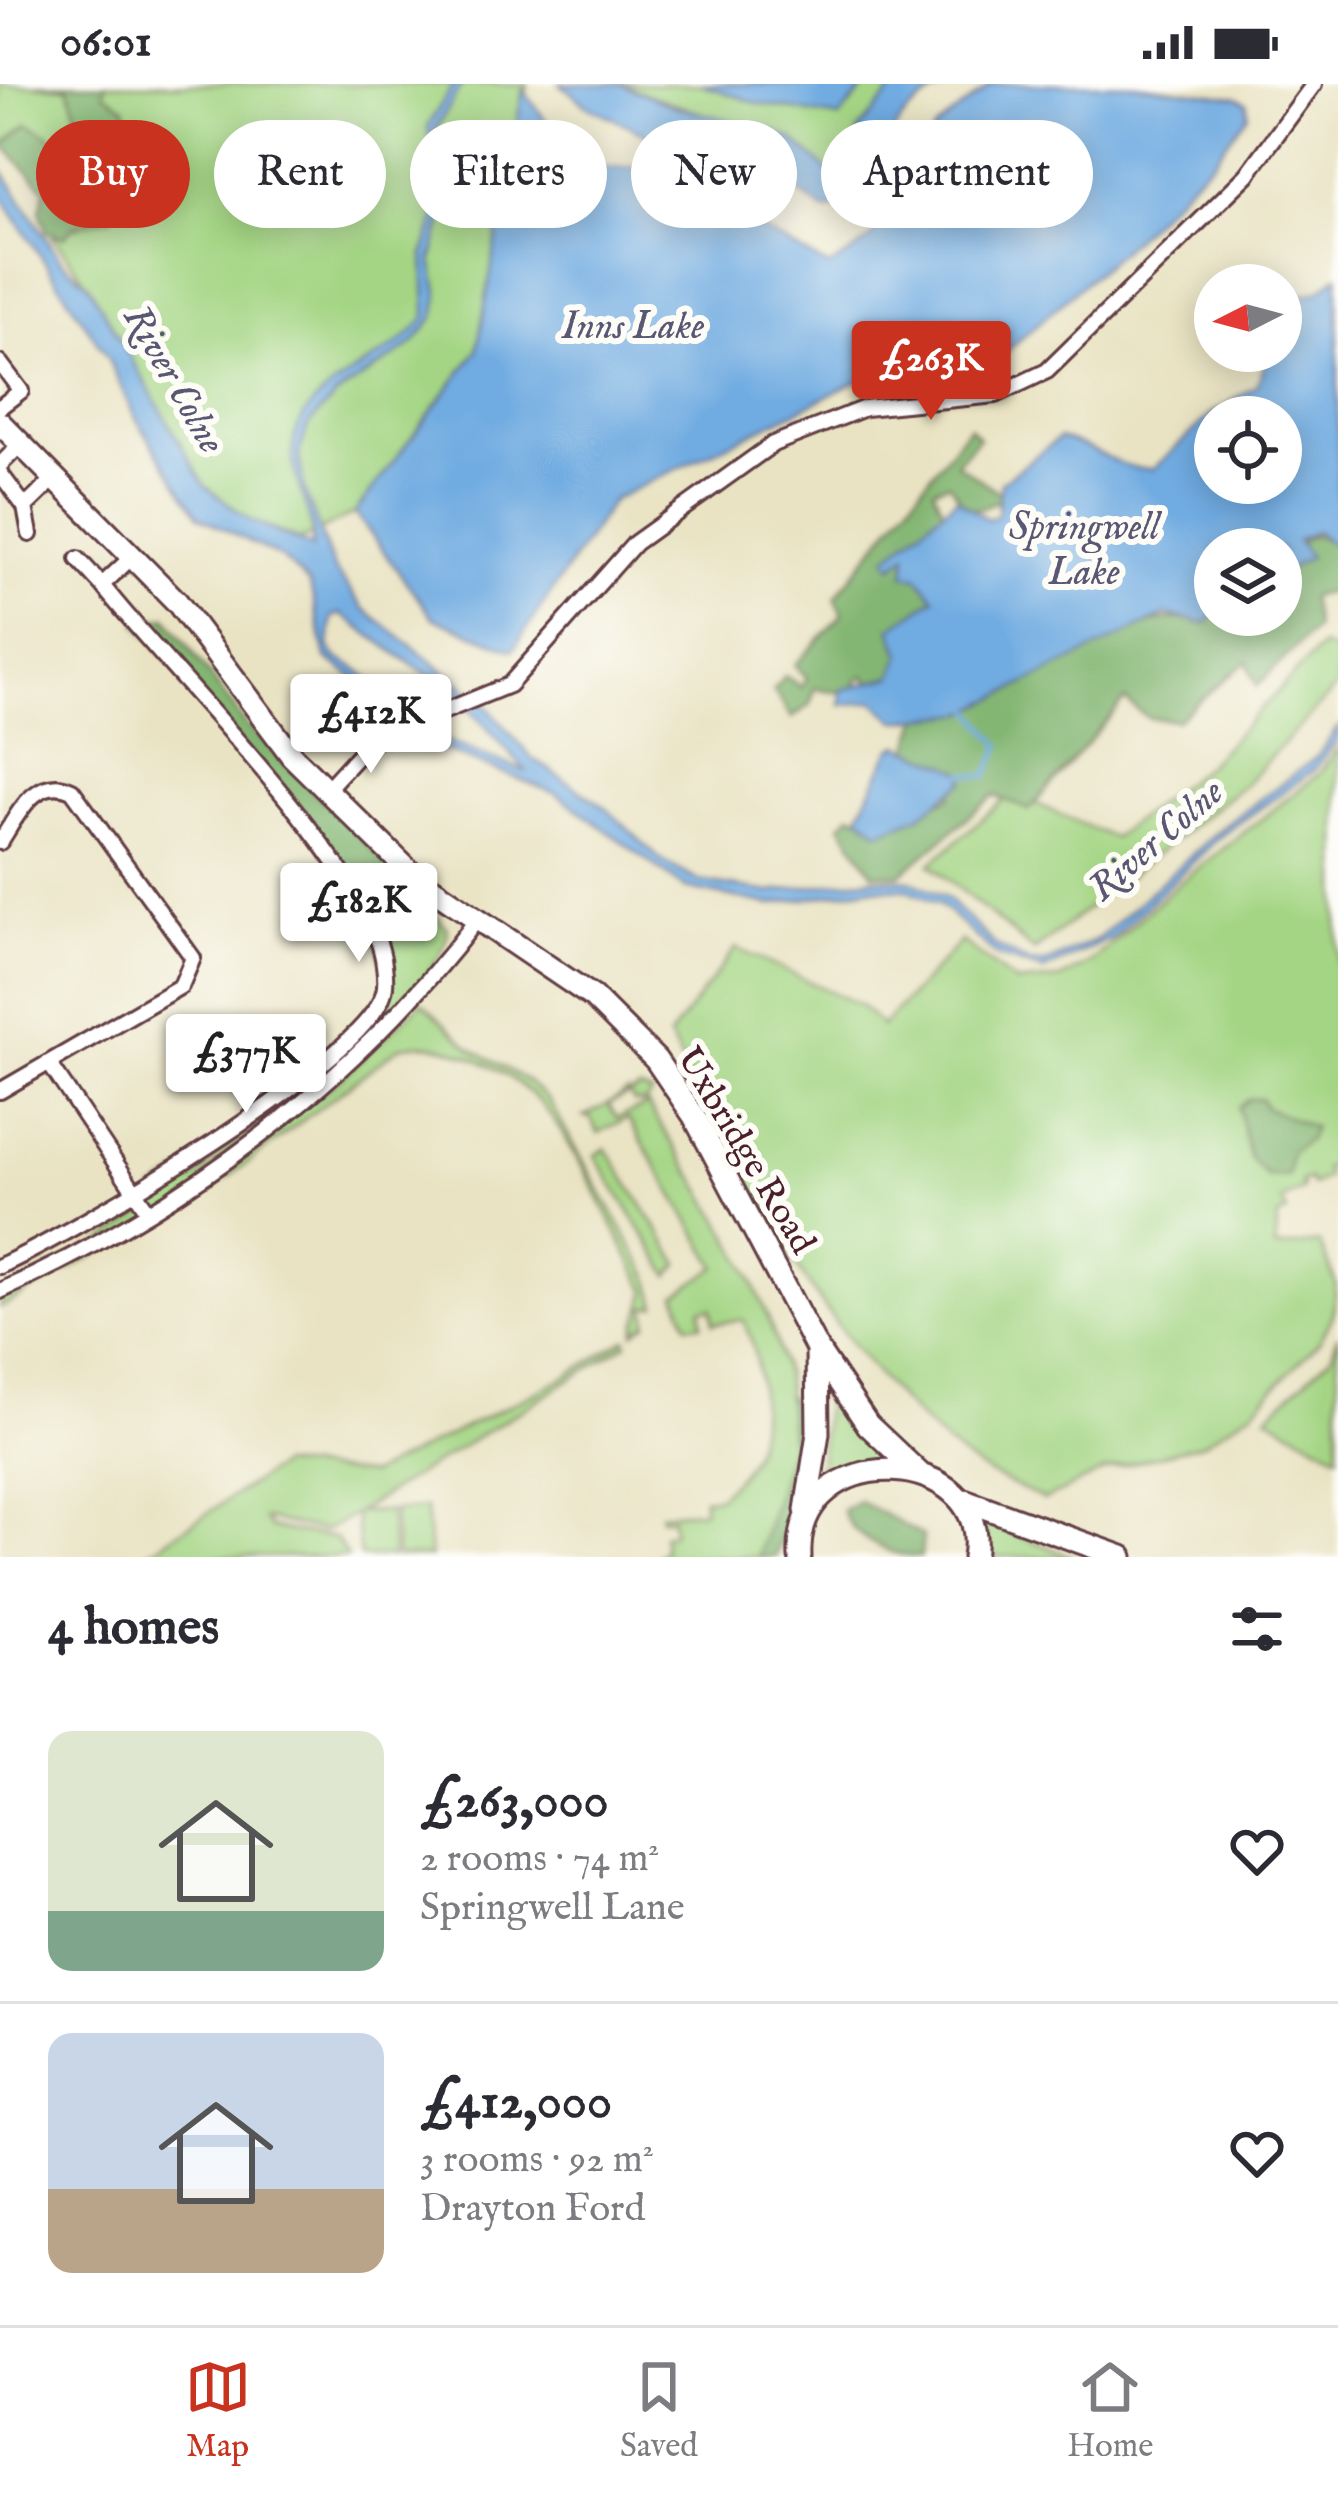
<!DOCTYPE html>
<meta charset="utf-8">
<style>
:root{--surface:#fff;--page:#f7f7f7;--text:#2b2b33;--muted:#7c7c81;--line:#e1e1e2;--accent:#c8321e}
body{margin:0;font-family:"IM FELL English",serif;background:var(--page);color:var(--text);height:100vh;display:flex;flex-direction:column;font-size:45px;white-space:nowrap}
*{box-sizing:border-box;margin:0}
p{font-size:39px;color:var(--muted)}
.icon{flex:none;width:66px;height:66px;fill:none;stroke:currentColor;stroke-width:2;stroke-linecap:round;stroke-linejoin:round}
.map{position:relative;height:1473px;overflow:hidden}
.panel{display:flex;flex-direction:column;background:var(--surface);flex:1}
.panel>*{flex:none}
.guide{position:absolute;left:36px;top:36px;width:1266px;height:108px;display:flex;gap:24px}
.needle{width:78px;rotate:264deg}
.controls{position:absolute;left:1194px;top:180px;display:grid;gap:24px}
.controls a{display:grid;place-items:center;width:108px;height:108px;border-radius:50%;background:var(--surface);box-shadow:0 6px 30px #0003;font-size:60px}
.price{position:absolute;translate:-50% -102px;padding:0 27px;border-radius:12px;background:#fff;color:#222;font-size:39px;line-height:78px;filter:drop-shadow(0 3px 6px #0008)}
.price::after{content:'';position:absolute;left:50%;top:72px;width:36px;height:27px;margin-left:-18px;background:inherit;clip-path:polygon(0 0,100% 0,50% 100%)}
.price.current{background:var(--accent);color:#fff}
ul{padding:0;list-style:none}
li{display:flex;align-items:center;gap:36px;height:300px;padding:0 48px}
li+li{border-top:3px solid var(--line)}
li span{display:grid;place-items:center;flex:none;width:336px;height:240px;border-radius:24px;color:#555}
li>.icon{margin-inline-start:auto}
span .icon{width:144px;height:144px;fill:#fffc;stroke-width:1}
li b{font-size:51px}
h2{display:flex;justify-content:space-between;align-items:center;height:144px;padding:0 48px;font-size:51px}
.tag{padding:0 42px;border-radius:54px;background:var(--surface);box-shadow:0 6px 30px #0003;font-size:42px;line-height:108px}
.tag.current{background:var(--accent);color:#fff}
.status{display:flex;justify-content:space-between;align-items:center;height:84px;padding:0 60px;background:var(--surface);direction:ltr}
.status svg{height:33px;fill:currentColor}
.tab-bar{display:flex;justify-content:space-around;align-items:center;height:168px;border-top:3px solid var(--line);background:var(--surface);font-size:33px;color:var(--muted)}
.tab-bar a{display:grid;justify-items:center;gap:6px}
.tab-bar .current{color:var(--accent)}
.map>svg:first-child{display:block}
.green{fill:#a4d584;stroke:#777a58;stroke-width:3}
.forest{fill:#83b672;stroke:#666a4e;stroke-width:3}
.water{fill:#6fabe1;stroke:#5c6586;stroke-width:3;fill-rule:evenodd}
.lines{fill:none;stroke-linecap:round;stroke-linejoin:round}
.stream{stroke:#6fabe1;stroke-width:4.5}
.street-casing{stroke:#623c42;stroke-width:20}
.primary-casing{stroke:#623c42;stroke-width:27}
.street{stroke:#fff;stroke-width:14}
.primary{stroke:#fff;stroke-width:21}
.labels{text-anchor:middle;dominant-baseline:central;stroke-width:12;stroke-linejoin:round;paint-order:stroke}
.street-label{font-size:36px;fill:#4a1f2b;stroke:#fdfcf7}
.water-label{font-size:39px;font-style:italic;fill:#595774;stroke:#fdfcf7}
</style>
<div class="status"><b>06:01</b><svg viewBox="0 0 49 12"><path d="M0 12V9h3v3zM5 12V6h3v6zM10 12V3h3v9zM15 12V0h3v12zM26 1h20v11H26zM47 4h2v5h-2z"/></svg></div>
<div class="map">
<svg width="1338" height="1473" viewBox="0 0 1338 1473">
<rect width="100%" height="100%" fill="#fdfcf7"/>
<filter id="ink" filterUnits="userSpaceOnUse"><feTurbulence type="fractalNoise" baseFrequency=".00833" numOctaves="2"/><feDisplacementMap in="SourceGraphic" scale="24" xChannelSelector="R" yChannelSelector="G"/><feConvolveMatrix kernelMatrix="1 2 1 2 8 2 1 2 1" color-interpolation-filters="sRGB"/></filter>
<filter id="wash" filterUnits="userSpaceOnUse"><feTurbulence type="fractalNoise" baseFrequency=".004" numOctaves="4" result="noise"/><feDisplacementMap in="SourceGraphic" scale="48" xChannelSelector="R" yChannelSelector="G"/><feGaussianBlur stdDeviation="2.7" result="paint"/><feColorMatrix in="noise" values="0 0 0 0 0 0 0 0 0 0 0 0 0 0 0 0 0 1.4 0 .05"/><feComposite in="paint" operator="in"/></filter>
<g filter="url(#wash)">
<rect width="100%" height="100%" fill="#e9e3c3"/>
<path class="green" d="M 0,0 L 68,2 L 76,26 L 74,48 L 58,57 L 18,48 L 8,62 L 0,59 Z
M 106,0 L 528,0 L 477,267 L 355,429 L 301,456 L 251,437 L 205,402 L 88,200 L 53,153 L 115,127 L 130,42 L 104,9 Z
M 620,0 L 925,0 L 837,106 L 698,28 Z
M 1322,562 L 1338,569 L 1338,602 L 1245,700 L 1034,867 L 930,780 L 1012,709 L 1113,754 L 1206,682 Z
M 1338,664 L 1338,1077 L 1324,1084 L 1327,1093 L 1312,1101 L 1309,1095 L 1301,1098 L 1303,1105 L 1282,1116 L 1287,1128 L 1278,1133 L 1275,1164 L 1320,1159 L 1336,1200 L 1333,1232 L 1320,1256 L 1252,1327 L 1203,1359 L 1104,1387 L 1044,1416 C 1018,1402 986,1391 963,1373 C 827,1266 748,1102 669,953 L 736,864 L 860,921 L 882,942 L 961,857 L 1016,899 L 1060,895 L 1090,879 L 1177,801 L 1319,690 Z
M 394,787 L 447,844 C 455,907 213,1084 156,1111 L 154,1106 L 262,1038 L 380,930 L 390,905 L 359,805 L 386,798 Z
M 422,918 L 471,964 L 527,997 L 549,1017 L 649,1192 L 657,1221 L 646,1223 L 648,1239 L 635,1248 L 647,1207 C 617,1153 583,1074 546,1026 C 520,992 441,947 398,964 L 214,1104 L 0,1224 L 0,1211 L 103,1157 L 336,999 Z
M 640,1005 L 652,1009 L 645,1019 L 634,1018 L 628,1008 L 608,1020 L 617,1034 L 648,1021 C 712,1124 793,1230 791,1357 C 790,1393 771,1440 758,1473 L 656,1473 L 664,1466 L 663,1451 L 673,1449 L 672,1434 L 661,1434 L 661,1429 L 703,1426 L 703,1414 L 718,1413 C 728,1402 742,1390 749,1377 C 769,1341 760,1272 743,1236 L 713,1239 L 711,1224 L 701,1225 L 702,1240 L 687,1241 L 677,1210 L 717,1183 L 628,1034 L 598,1049 L 590,1033 L 582,1033 Z
M 606,1064 L 680,1180 L 670,1192 L 595,1072 Z
M 1338,1251 L 1338,1371 L 1267,1332 L 1331,1272 Z
M 626,1255 L 627,1260 L 357,1428 L 389,1427 L 393,1473 L 360,1473 L 355,1430 L 325,1447 L 264,1435 L 270,1444 L 335,1454 L 347,1473 L 141,1473 L 280,1381 L 370,1391 L 563,1294 Z
M 827,1301 L 849,1337 L 891,1377 L 855,1380 L 818,1395 Z
M 426,1424 L 430,1473 L 397,1473 L 393,1427 Z
M 985,1439 L 1074,1473 L 986,1473 Z"/>
<path class="forest" d="M 37,0 L 106,0 L 104,9 L 125,23 L 130,42 L 115,127 L 111,134 L 74,142 L 64,153 L 47,148 L 40,127 L 45,105 L 3,61 L 28,39 L 58,57 L 74,48 L 76,26 L 68,3 Z
M 969,342 L 979,353 L 956,379 L 1006,413 L 981,424 L 966,424 L 949,399 L 934,404 C 935,415 942,419 944,430 C 957,485 924,578 876,606 L 865,592 L 859,594 L 850,610 L 815,604 L 810,621 L 792,634 L 773,606 L 785,592 L 802,603 L 807,594 L 795,581 L 843,530 L 835,514 Z
M 1315,451 L 1338,462 L 1338,513 L 1329,508 L 1310,513 L 1315,544 L 1257,602 L 1247,577 L 1177,636 L 1148,634 L 1125,616 L 1029,726 L 994,711 L 900,791 L 873,789 L 841,741 L 851,730 L 883,739 L 951,713 L 955,691 L 907,672 L 921,629 L 1125,547 L 1162,536 L 1207,535 L 1215,524 L 1215,531 L 1281,531 L 1281,480 L 1305,471 L 1300,457 Z
M 167,533 L 246,641 L 394,787 L 386,798 L 362,802 L 138,540 Z
M 1249,1015 L 1261,1015 L 1266,1024 L 1313,1043 L 1308,1056 L 1291,1068 L 1288,1092 L 1267,1092 L 1249,1073 L 1238,1023 Z
M 787,1312 L 806,1324 L 789,1431 L 775,1473 L 758,1473 L 791,1361 Z
M 859,1417 L 923,1452 L 921,1473 C 893,1473 852,1455 842,1426 Z"/>
<path class="water" d="M 462,0 L 436,45 L 450,109 L 432,177 L 439,212 L 435,232 L 413,260 L 337,311 L 308,341 L 299,370 L 304,405 L 334,485 L 363,524 L 483,617 L 532,674 L 605,723 L 661,776 L 699,797 L 770,808 L 871,794 L 910,796 L 946,813 L 996,862 L 1031,879 L 1046,879 L 1099,854 L 1220,745 L 1317,673 L 1338,643 L 1338,656 L 1314,686 L 1222,751 L 1112,854 L 1043,887 L 997,872 L 939,820 L 906,805 L 869,804 L 770,821 L 685,804 L 557,710 L 418,656 L 363,600 L 326,574 L 310,501 L 283,475 L 199,432 L 135,333 L 107,273 L 0,110 L 0,82 L 62,178 L 88,200 L 205,402 L 251,437 L 312,463 C 317,432 289,397 293,362 C 301,297 393,280 426,232 L 424,169 L 443,113 L 428,42 L 453,1 ZM 340,530 L 459,613 L 527,688 L 418,646 L 361,587 L 335,573 L 329,562 L 332,533 Z
M 560,0 L 620,0 L 679,24 L 767,45 L 792,55 L 831,89 L 845,84 L 859,46 L 898,0 L 952,0 C 936,9 916,19 904,33 C 869,72 899,121 824,126 L 752,75 L 681,67 L 589,23 Z
M 701,0 L 868,0 L 839,34 L 756,19 Z
M 992,0 L 1134,0 L 1236,13 L 1247,19 L 1248,30 L 1215,74 L 1126,162 L 991,281 L 881,286 L 613,416 L 513,566 L 433,534 L 355,429 L 477,267 L 523,5 L 580,84 L 649,83 L 829,183 C 857,165 884,154 887,119 L 905,106 L 934,46 Z
M 1338,191 L 1338,466 L 1316,447 L 1297,456 L 1309,473 L 1284,488 L 1281,465 L 1215,465 L 1215,529 L 1207,539 L 1165,531 L 966,629 L 896,637 L 874,617 L 841,621 L 841,606 L 893,592 L 901,571 L 891,544 L 935,514 L 918,493 L 905,491 L 907,471 L 892,482 L 887,473 L 957,414 L 987,435 L 997,432 L 1001,398 L 1059,354 C 1093,361 1120,387 1153,385 L 1213,329 L 1256,302 L 1271,267 L 1281,267 L 1281,244 L 1300,211 L 1319,207 ZM 1215,333 L 1281,333 L 1281,399 L 1215,399 Z
M 899,661 L 962,687 L 965,697 L 919,732 L 879,748 L 859,731 L 891,665 Z"/>
<g class="lines">
<path class="stream" d="M 963,690 L 987,692 L 1001,662 L 972,626"/>
</g>
</g>
<g filter="url(#ink)">
<g class="lines">
<g class="street-casing">
<path id="street" d="M 0,279 L 21,307 L 0,323
M 0,381 L 20,361
M 0,389 L 25,423 L 54,395
M 25,423 L 30,450
M 78,475 L 102,501
M 326,706 L 371,657 L 509,601 L 635,459 L 773,360 L 865,324 L 996,311 L 1047,287 L 1247,91 L 1314,0
M 0,758 C 17,733 35,689 72,706 L 193,874 L 181,902 L 0,1007
M 51,982 L 147,1126
M 0,1182 C 73,1149 365,979 384,908 C 386,901 385,888 384,881 C 375,788 166,584 102,501 L 133,472
M 0,1207 C 183,1125 355,997 476,837"/>
</g>
<g class="primary-casing">
<path id="primary" d="M 0,339 L 177,518 L 292,672 L 414,792 L 593,913 L 656,976 L 694,1032 L 817,1265 L 868,1341 L 921,1391
M 964,1416 L 1122,1473
M 806,1426 L 818,1349 L 817,1265
M 800,1473 C 794,1352 993,1363 974,1473"/>
</g>
<use href="#street" class="street"/>
<use href="#primary" class="primary"/>
</g>
</g>
<g class="labels">
<g class="street-label">
<text transform="translate(745 1067) rotate(59)">Uxbridge Road</text>
</g>
<g class="water-label">
<text x="633" y="243">Inns Lake</text>
<text transform="translate(173 296) rotate(60)">River Colne</text>
<text x="1084" y="444">Springwell<tspan x="1084" dy="45">Lake</tspan></text>
<text transform="translate(1157 757) rotate(-41)">River Colne</text>
</g>
</g>
</svg>
<div class="controls">
<a><svg class="needle" viewBox="-14 -14 28 28"><path d="M0-13l5 13h-10z" fill="#e53935"/><path d="M0 13l5-13h-10z" fill="#7c7c81"/></svg></a>
<a><svg class="icon" aria-label="locate" viewBox="0 0 24 24"><circle cx="12" cy="12" r="6"/><path d="M12 2v4M12 18v4M2 12h4M18 12h4"/></svg></a>
<a><svg class="icon" aria-label="layers" viewBox="0 0 24 24"><path d="M12 4l9 5-9 5-9-5zM3 14l9 5 9-5"/></svg></a>
</div>
<b class="price current" style="left:931px;top:339px">£263K</b>
<b class="price" style="left:371px;top:692px">£412K</b>
<b class="price" style="left:359px;top:881px">£182K</b>
<b class="price" style="left:246px;top:1032px">£377K</b>
<div class="guide">
<a class="tag current">Buy</a>
<a class="tag">Rent</a>
<a class="tag">Filters</a>
<a class="tag">New</a>
<a class="tag">Apartment</a>
</div>
</div>
<section class="panel">
<h2>4 homes<svg class="icon" aria-label="filters" viewBox="0 0 24 24"><path d="M4 7h16M4 17h16"/><circle cx="9" cy="7" r="2"/><circle cx="15" cy="17" r="2"/></svg></h2>
<ul>
<li><span style="background:linear-gradient(#dfe7d0 75%,#7fa58c 0)"><svg class="icon" aria-label="home" viewBox="0 0 24 24"><path d="M3 11l9-7 9 7M6 9v11h12V9"/></svg></span><div><b>£263,000</b><p>2 rooms · 74 m²</p><p>Springwell Lane</p></div><svg class="icon" aria-label="heart" viewBox="0 0 24 24"><path d="M12 20l-8-8c-3-5 5-10 8-4 3-6 11-1 8 4z"/></svg></li>
<li><span style="background:linear-gradient(#c9d6e8 65%,#b9a48a 0)"><svg class="icon" aria-label="home" viewBox="0 0 24 24"><path d="M3 11l9-7 9 7M6 9v11h12V9"/></svg></span><div><b>£412,000</b><p>3 rooms · 92 m²</p><p>Drayton Ford</p></div><svg class="icon" aria-label="heart" viewBox="0 0 24 24"><path d="M12 20l-8-8c-3-5 5-10 8-4 3-6 11-1 8 4z"/></svg></li>
</ul>
</section>
<nav class="tab-bar">
<a class="current"><svg class="icon" aria-label="map" viewBox="0 0 24 24"><path d="M3 6l6-2 6 2 6-2v14l-6 2-6-2-6 2zM9 4v14M15 6v14"/></svg>Map</a>
<a><svg class="icon" aria-label="saved" viewBox="0 0 24 24"><path d="M7 4h10v16l-5-4-5 4z"/></svg>Saved</a>
<a><svg class="icon" aria-label="home" viewBox="0 0 24 24"><path d="M3 11l9-7 9 7M6 9v11h12V9"/></svg>Home</a>
</nav>
